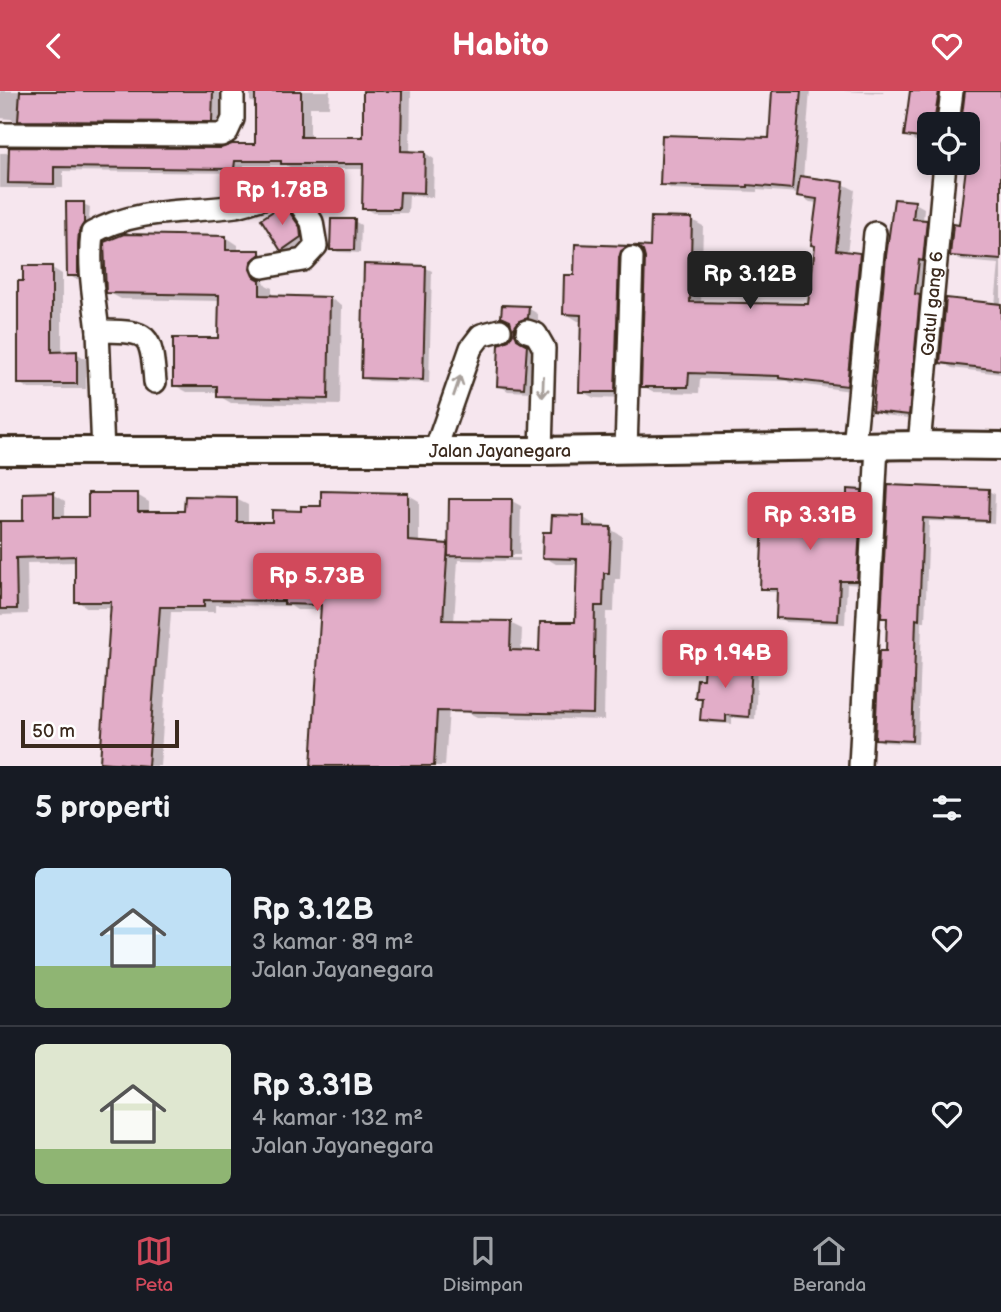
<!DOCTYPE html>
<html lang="id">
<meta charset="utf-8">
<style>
:root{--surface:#171b24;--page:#242831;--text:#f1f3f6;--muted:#9ea1a6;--line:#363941;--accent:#d1495b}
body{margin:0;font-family:"Balsamiq Sans",sans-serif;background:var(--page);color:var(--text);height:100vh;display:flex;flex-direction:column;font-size:26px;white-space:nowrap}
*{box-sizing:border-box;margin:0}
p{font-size:23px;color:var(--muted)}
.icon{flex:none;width:38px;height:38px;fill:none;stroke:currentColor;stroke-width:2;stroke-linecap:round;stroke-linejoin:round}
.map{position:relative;height:675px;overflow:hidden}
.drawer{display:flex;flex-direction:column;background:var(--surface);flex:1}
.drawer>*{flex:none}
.fabs{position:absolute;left:917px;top:21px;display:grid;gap:14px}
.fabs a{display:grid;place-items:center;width:63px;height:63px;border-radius:10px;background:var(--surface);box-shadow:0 4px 10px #0003;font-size:35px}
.scale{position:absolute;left:21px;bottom:18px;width:158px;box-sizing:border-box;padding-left:7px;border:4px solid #3b2a1e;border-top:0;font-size:19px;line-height:24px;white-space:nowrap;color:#3b2a1e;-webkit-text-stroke:5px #fff;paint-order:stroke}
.price{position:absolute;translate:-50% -60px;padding:0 16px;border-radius:7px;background:var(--accent);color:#fff;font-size:23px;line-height:46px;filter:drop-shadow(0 2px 4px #0008)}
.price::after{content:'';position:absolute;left:50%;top:42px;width:21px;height:16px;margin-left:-10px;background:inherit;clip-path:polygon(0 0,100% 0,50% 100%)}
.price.active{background:#222;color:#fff}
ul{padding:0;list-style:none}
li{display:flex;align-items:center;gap:21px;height:175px;padding:0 35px}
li+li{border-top:2px solid var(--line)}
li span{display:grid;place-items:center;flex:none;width:196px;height:140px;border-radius:10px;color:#555}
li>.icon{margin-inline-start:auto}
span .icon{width:84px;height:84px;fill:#fffc;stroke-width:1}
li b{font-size:30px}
h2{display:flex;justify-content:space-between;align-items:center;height:84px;padding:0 35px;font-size:30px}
header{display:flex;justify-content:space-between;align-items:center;height:91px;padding:0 35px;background:var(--accent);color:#fff;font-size:32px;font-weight:800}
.dock{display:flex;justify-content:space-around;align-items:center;height:98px;border-top:2px solid var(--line);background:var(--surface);font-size:19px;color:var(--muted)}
.dock a{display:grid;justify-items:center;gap:4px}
.dock .active{color:var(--accent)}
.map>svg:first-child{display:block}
.shadow{fill:#0003}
.building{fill:#e2adc8;stroke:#3b2a1e;stroke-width:2}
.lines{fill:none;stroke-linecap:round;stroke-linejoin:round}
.minor-casing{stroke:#3b2a1e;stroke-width:26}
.major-casing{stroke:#3b2a1e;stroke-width:32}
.minor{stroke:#fff;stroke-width:21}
.major{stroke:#fff;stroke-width:26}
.oneway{stroke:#a79f9a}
.labels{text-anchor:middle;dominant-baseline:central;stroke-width:6;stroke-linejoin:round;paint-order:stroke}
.street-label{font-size:18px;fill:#3b2a1e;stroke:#fff}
</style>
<header><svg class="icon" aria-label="back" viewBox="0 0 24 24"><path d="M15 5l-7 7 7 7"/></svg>Habito<svg class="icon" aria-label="heart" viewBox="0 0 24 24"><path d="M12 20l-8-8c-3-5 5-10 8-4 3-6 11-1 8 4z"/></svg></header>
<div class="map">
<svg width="1001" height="675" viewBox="0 0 1001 675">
<rect width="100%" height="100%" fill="#f6e6ee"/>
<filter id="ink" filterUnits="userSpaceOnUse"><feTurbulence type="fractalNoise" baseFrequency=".0143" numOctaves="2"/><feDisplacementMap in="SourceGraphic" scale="14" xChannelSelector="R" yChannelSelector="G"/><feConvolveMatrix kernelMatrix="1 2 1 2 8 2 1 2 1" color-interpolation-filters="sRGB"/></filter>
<g filter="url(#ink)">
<path class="shadow" d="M 0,0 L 216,0 L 222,3 L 221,35 L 20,34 L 11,28 L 0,27 Z
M 250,0 L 330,0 L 329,16 L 310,16 L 310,48 L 364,48 L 365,0 L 411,0 L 410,62 L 425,62 L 434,68 L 433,106 L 409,105 L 408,122 L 373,122 L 364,117 L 364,78 L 292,78 L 286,74 L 244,74 L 243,82 L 63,80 L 63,97 L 0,97 L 0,62 L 221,59 L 257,55 L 257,14 L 250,10 Z
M 773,0 L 810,0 L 803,87 L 843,93 L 855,99 L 847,162 L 859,164 L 871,170 L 858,301 L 792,292 L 788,290 L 700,288 L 699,302 L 654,301 L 643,295 L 652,157 L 692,129 L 703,135 L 701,213 L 810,215 L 817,155 L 818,112 L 810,111 L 799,104 L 800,102 L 757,99 L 757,101 L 672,98 L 662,93 L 771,49 Z
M 843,0 L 884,0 L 883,2 Z
M 911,0 L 951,0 L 946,33 L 929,33 L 929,52 L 917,51 L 906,44 Z
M 966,0 L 1001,0 L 1001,283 L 952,277 L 942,271 L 995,214 L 999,173 L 962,170 L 951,164 L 961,136 L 973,38 L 968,35 Z
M 915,112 L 924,117 L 923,131 L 936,137 L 918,328 L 884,324 L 874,319 Z
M 83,113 L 90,116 L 84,188 L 75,188 L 69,184 Z
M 286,118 L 293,122 L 306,141 L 307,150 L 288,162 L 282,158 Z
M 354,130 L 361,134 L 360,162 L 338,161 L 332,158 Z
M 226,146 L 238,154 L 238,161 L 260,161 L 272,168 L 262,186 L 266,194 L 272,197 L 272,206 L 330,207 L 342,215 L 340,314 L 231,312 L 219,305 L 219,301 L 187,301 L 174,294 L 220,248 L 221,210 L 121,208 L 108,201 Z
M 576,155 L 627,157 L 639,163 L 627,308 L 594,307 L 581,300 L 583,230 L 578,230 L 565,222 L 576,186 Z
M 52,177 L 62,183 L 62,262 L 76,262 L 86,268 L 86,298 L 29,298 L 19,292 L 24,191 Z
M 426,177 L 432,180 L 429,292 L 369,290 L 362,286 Z
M 528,217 L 538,223 L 538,232 L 529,235 L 524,244 L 526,256 L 536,261 L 533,301 L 508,300 L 499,294 L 510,250 L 515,242 L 512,230 Z
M 890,396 L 988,400 L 995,403 L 994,432 L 929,430 L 925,531 L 922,531 L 918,653 L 883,651 L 876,647 L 888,562 L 889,530 L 883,526 Z
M 861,400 L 869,405 L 864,494 L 847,493 L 845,533 L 786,531 L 778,526 L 779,501 L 769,501 L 762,497 L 848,409 Z
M 53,403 L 65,410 L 65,428 L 90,427 L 137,404 L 149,411 L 149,422 L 186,422 L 236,408 L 248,414 L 248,433 L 273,433 L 323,416 L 407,403 L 419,410 L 419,453 L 450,456 L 512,410 L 521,415 L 520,464 L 458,464 L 458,467 L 520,467 L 520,470 L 458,469 L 454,531 L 510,532 L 522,538 L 521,561 L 540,562 L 576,533 L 579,473 L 556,473 L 544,466 L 553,443 L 584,427 L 595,434 L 595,438 L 610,438 L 622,445 L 620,488 L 615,488 L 614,521 L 606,521 L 604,629 L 477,626 L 465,620 L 450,604 L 445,675 L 312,675 L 322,519 L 297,519 L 291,515 L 215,514 L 215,521 L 171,521 L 160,675 L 111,675 L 102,670 L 113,517 L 88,517 L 77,510 L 77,471 L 27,472 L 28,523 L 0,524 L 0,432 L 25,431 Z
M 752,572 L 758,576 L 755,628 L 732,627 L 732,633 L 708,632 L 702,628 L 703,610 L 697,606 Z"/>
<path class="building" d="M 20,0 L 213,0 L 212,31 L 18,30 Z
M 255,0 L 301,0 L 301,46 L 363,46 L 363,0 L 402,0 L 401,60 L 425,61 L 424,102 L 400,101 L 399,118 L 362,118 L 363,73 L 281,73 L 281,70 L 235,70 L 234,78 L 54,76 L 54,93 L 8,92 L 9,56 L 221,57 L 232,53 L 255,53 Z
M 772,0 L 801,0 L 792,98 L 748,94 L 748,96 L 660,94 L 662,44 L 769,47 Z
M 910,0 L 939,0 L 934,33 L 929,33 L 929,48 L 904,45 Z
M 965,0 L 1001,0 L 1001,169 L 950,165 L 953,133 L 959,134 L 971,35 L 961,33 Z
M 800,85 L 844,91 L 836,159 L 860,162 L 847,295 L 779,287 L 779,285 L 689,282 L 688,296 L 641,296 L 645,167 L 643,160 L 637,155 L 650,156 L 651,126 L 692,127 L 690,211 L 808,213 L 815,155 L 811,154 L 817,108 L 797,105 Z
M 894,108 L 915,110 L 913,128 L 927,129 L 923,170 L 919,169 L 915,203 L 920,204 L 909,324 L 872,320 L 886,165 Z
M 66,111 L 84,111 L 84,132 L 79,140 L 78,153 L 78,185 L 67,185 Z
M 286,116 L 300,136 L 301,146 L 281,160 L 261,128 L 278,117 Z
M 331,128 L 355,128 L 354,159 L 330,159 Z
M 124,143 L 226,145 L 226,159 L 260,159 L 260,163 L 251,171 L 250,178 L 253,185 L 260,189 L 260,204 L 330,206 L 328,308 L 217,306 L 217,295 L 173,295 L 173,247 L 218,247 L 219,204 L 106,202 L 104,151 Z
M 575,153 L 628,155 L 621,160 L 619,167 L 615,301 L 579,301 L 581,224 L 563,223 L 564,184 L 574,184 Z
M 364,173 L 426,175 L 423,289 L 361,287 Z
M 23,175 L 52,175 L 52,261 L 77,260 L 77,293 L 18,293 L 18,190 L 23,190 Z
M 946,207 L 1001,213 L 1001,279 L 940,272 Z
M 502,214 L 529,215 L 528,227 L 519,230 L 514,237 L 517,248 L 527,254 L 524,297 L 497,295 L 499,253 L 509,249 L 513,242 L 510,230 L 501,226 Z
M 888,394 L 989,398 L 988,430 L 923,427 L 919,529 L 916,528 L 912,650 L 875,648 L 879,560 L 886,560 L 887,527 L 881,527 Z
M 847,398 L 862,399 L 857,490 L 840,490 L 838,530 L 776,527 L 777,498 L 760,498 L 764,404 L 847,407 Z
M 321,400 L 408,402 L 408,450 L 448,453 L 443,529 L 511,530 L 510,559 L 539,560 L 540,531 L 575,531 L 577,468 L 542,467 L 543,441 L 551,441 L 552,424 L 584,425 L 584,435 L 611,436 L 609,482 L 604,482 L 603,515 L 595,515 L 593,623 L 437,620 L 434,675 L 311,675 L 321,514 L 284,513 L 284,510 L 204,509 L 204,516 L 160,516 L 148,675 L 100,671 L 111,511 L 75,511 L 75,465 L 16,467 L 17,518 L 0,518 L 0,430 L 23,430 L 23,402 L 54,401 L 54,426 L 88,426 L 88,402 L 138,402 L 138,420 L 184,420 L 185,405 L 237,406 L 237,431 L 272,431 L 272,419 L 301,420 L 301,415 L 321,415 Z
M 449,408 L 512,408 L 511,466 L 448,465 Z
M 704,568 L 752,571 L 749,626 L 726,624 L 726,631 L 700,629 L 702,607 L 695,607 L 697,588 L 703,588 Z"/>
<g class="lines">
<g class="minor-casing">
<g id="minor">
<path d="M 948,33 L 952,0"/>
<path d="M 0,43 L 221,44 L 227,41 L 233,28 L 233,0"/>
<path d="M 98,240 C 94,206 88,176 92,142 C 136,117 187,122 236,115 C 254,112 276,99 294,104 L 312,131 L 316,155 L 303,169 L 263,176"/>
<path d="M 527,240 L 536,243 L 544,257 L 541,360"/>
<path id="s1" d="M 919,354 L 945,72"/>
<path d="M 854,356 L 875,142"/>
<path d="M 626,358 L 632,167"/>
<path d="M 435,360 L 471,257 L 481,244 L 500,239"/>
<path d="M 103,361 L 98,240 C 148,241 151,239 155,291"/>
<path d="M 860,675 L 877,355"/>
</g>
</g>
<g class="major-casing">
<g id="major">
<path id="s2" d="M 0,360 L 541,360 L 919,354 L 1001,355"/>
</g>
</g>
<use href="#minor" class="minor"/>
<use href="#major" class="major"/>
</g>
<defs><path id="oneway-shaft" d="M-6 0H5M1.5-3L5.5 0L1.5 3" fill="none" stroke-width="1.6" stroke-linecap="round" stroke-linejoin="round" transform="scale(1.75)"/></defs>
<g class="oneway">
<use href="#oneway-shaft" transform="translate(457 295) rotate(-71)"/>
<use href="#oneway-shaft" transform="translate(543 296) rotate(92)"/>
</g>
</g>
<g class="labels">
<g class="street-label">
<text stroke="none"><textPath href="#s1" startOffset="142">Gatul gang 6</textPath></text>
<text stroke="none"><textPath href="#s2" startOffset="500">Jalan Jayanegara</textPath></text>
</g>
</g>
</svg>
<div class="fabs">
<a><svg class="icon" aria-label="locate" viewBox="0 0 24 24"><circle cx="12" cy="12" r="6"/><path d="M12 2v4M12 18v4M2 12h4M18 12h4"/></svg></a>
</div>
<div class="scale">50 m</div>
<b class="price" style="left:282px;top:136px">Rp 1.78B</b>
<b class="price active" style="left:750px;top:220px">Rp 3.12B</b>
<b class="price" style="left:810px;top:461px">Rp 3.31B</b>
<b class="price" style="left:317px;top:522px">Rp 5.73B</b>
<b class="price" style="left:725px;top:599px">Rp 1.94B</b>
</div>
<section class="drawer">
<h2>5 properti<svg class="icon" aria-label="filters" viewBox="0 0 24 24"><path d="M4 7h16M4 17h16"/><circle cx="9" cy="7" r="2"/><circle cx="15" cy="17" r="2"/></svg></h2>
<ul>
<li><span style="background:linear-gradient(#bfe0f5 70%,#8fb573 0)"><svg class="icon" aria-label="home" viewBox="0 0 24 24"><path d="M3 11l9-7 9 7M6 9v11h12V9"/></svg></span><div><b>Rp 3.12B</b><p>3 kamar · 89 m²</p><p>Jalan Jayanegara</p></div><svg class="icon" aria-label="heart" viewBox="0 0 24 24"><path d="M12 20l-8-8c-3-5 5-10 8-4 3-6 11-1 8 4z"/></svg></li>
<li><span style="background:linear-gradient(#dfe7d0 75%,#8fb573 0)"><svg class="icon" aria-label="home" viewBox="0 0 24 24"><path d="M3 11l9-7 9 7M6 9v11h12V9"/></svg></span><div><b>Rp 3.31B</b><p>4 kamar · 132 m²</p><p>Jalan Jayanegara</p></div><svg class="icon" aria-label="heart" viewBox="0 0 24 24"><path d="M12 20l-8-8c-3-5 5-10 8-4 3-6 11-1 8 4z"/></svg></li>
</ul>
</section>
<nav class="dock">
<a class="active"><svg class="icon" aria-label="map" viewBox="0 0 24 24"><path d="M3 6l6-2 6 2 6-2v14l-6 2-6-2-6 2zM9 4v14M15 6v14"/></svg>Peta</a>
<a><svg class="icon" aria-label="saved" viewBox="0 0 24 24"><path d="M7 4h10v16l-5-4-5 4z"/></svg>Disimpan</a>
<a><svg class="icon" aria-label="home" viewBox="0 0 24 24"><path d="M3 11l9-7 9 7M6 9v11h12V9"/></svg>Beranda</a>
</nav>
